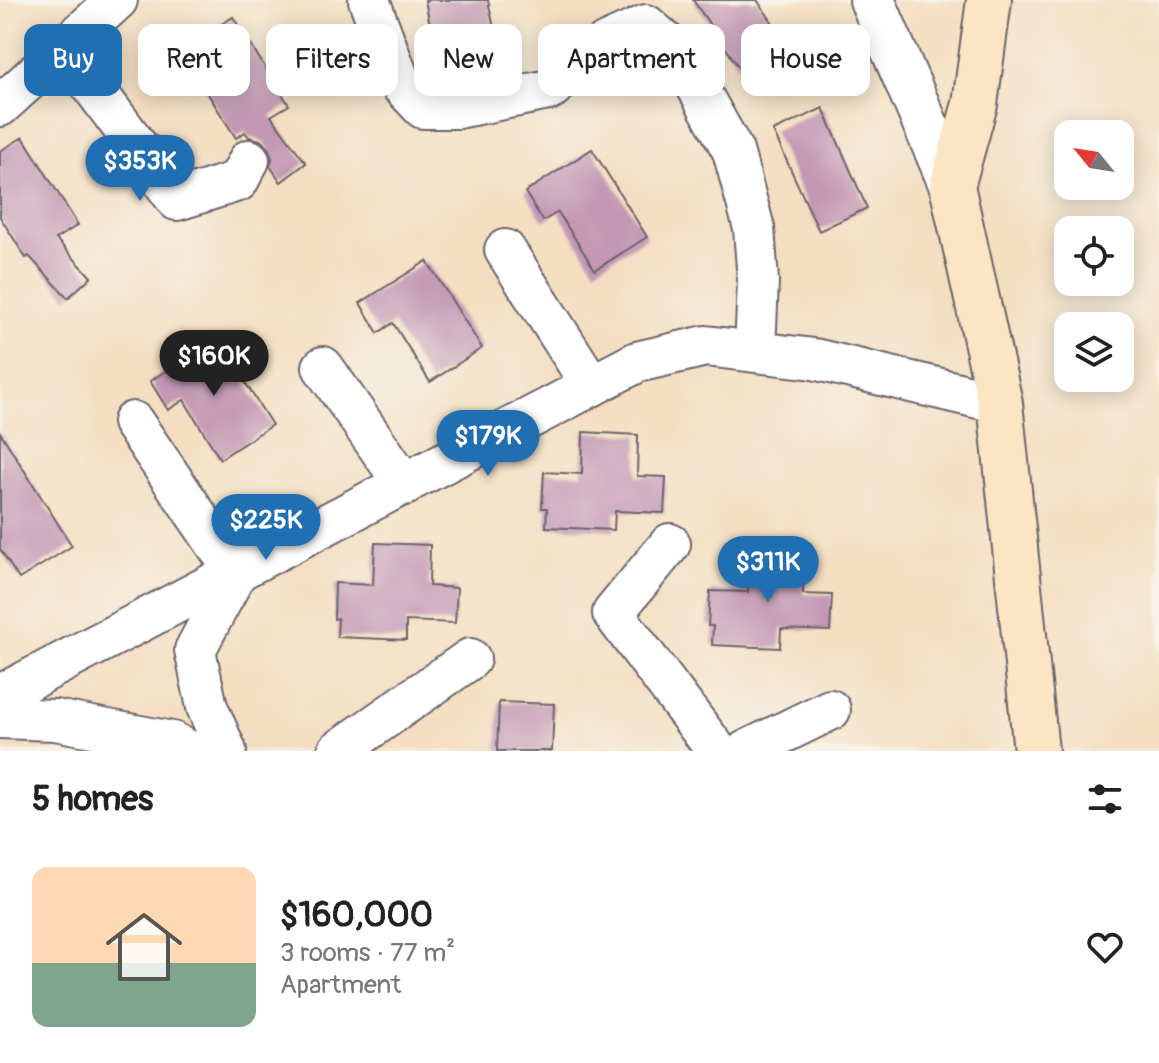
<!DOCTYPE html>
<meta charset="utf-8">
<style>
:root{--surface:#fff;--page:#f6f6f6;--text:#222;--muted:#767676;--accent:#1f6fb2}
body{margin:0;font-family:Pangolin,sans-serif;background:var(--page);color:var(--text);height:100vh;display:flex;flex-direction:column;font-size:30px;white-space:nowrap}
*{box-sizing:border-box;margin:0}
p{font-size:26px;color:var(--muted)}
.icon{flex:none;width:44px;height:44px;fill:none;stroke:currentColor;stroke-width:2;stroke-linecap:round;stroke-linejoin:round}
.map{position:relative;height:751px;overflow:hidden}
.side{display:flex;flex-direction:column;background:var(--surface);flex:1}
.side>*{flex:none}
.guide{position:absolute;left:24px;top:24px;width:1112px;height:72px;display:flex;gap:16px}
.needle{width:52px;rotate:300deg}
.controls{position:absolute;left:1054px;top:120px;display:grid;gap:16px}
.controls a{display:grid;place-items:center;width:80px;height:80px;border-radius:16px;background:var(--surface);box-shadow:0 4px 20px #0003;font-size:40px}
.price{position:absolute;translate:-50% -68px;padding:0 18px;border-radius:28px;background:var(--accent);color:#fff;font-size:26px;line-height:52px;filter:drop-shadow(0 2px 4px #0008)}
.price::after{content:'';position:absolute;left:50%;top:48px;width:24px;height:18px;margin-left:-12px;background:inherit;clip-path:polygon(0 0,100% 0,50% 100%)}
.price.active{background:#222;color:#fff}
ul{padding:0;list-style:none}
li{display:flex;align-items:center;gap:24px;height:200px;padding:0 32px}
li span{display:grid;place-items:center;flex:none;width:224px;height:160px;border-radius:16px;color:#555}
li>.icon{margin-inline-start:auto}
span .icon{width:96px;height:96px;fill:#fffc;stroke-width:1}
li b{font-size:34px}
h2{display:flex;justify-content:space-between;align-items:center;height:96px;padding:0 32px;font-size:34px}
.pill{padding:0 28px;border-radius:16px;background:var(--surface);box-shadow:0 4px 20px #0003;font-size:28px;line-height:72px}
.pill.active{background:var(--accent);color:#fff}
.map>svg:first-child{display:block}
.building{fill:#c398b4}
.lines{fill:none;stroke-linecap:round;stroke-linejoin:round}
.minor-casing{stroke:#6c646a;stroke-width:44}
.tertiary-casing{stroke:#6c646a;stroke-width:48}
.secondary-casing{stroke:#6c646a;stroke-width:48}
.minor{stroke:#fff;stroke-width:40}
.tertiary{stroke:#fff;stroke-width:44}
.secondary{stroke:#fce5c4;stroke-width:44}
</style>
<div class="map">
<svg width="1159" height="751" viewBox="0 0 1159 751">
<rect width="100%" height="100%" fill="#f7f3e8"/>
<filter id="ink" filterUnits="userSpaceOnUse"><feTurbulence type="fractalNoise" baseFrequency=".0125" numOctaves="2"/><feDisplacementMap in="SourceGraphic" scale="16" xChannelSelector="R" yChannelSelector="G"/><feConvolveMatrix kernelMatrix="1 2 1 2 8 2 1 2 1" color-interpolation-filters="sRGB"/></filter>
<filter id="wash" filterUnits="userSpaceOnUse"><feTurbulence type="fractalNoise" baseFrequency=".006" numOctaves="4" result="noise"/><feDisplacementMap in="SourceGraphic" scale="32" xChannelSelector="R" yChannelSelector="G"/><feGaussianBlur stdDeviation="1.8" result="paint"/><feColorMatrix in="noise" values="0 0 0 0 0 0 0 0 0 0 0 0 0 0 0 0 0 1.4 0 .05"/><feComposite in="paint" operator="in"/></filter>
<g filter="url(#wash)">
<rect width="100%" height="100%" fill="#f4dec1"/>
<g id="blocks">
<path class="building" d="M 425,0 L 488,0 L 499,53 L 438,65 Z
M 693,0 L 757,0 L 797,58 L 753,88 Z
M 233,17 L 289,105 L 271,116 L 306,163 L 281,182 L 270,166 L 272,158 L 268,147 L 260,140 L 249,137 L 245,132 L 236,138 L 199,80 L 184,90 L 165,60 Z
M 823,108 L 867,208 L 819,231 L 773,131 Z
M 23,137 L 78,225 L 56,239 L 91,277 L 68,298 L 29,256 L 26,258 L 0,217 L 0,151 Z
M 592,149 L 647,237 L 595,270 L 558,212 L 543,221 L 525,192 Z
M 427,261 L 482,348 L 430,382 L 393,323 L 378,333 L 360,303 Z
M 217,338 L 272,425 L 220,459 L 184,400 L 168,410 L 150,381 Z
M 0,432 L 72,546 L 19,579 L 0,549 Z
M 583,432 L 638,435 L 637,476 L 666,477 L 664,513 L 615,511 L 614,530 L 546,527 L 547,508 L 542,508 L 544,472 L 582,474 Z
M 375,543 L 430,545 L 429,586 L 457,588 L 455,623 L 406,621 L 406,640 L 337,637 L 338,618 L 334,619 L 335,583 L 373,585 Z
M 750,551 L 805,553 L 803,594 L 832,595 L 830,631 L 781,629 L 780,648 L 712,645 L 713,626 L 708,626 L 710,591 L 748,592 Z
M 499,702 L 554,704 L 552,751 L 497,751 Z"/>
</g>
</g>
<g filter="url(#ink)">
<use href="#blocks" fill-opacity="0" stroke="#6c646a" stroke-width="2"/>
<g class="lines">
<g class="minor-casing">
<path id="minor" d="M 369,0 L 401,85 L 423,108 L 458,108 L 549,90 L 606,43 L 646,25 L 679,54 L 733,151 L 754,228 L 758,281 L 755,352
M 64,48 L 177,200 L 238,181 L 249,160
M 0,106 L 117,0
M 505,250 L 592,386
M 323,367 L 405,485
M 133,422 L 236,573 L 195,650 L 207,707 L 226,751
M 670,544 L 613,613 L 717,751
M 0,695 L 637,362 L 706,346 L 814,359 L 1000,403
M 0,718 L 55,720 L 172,742 L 189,751
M 338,751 L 470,659
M 746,751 L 830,710"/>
</g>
<g class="tertiary-casing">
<path id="tertiary" d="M 872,0 L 952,186"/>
</g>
<g class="secondary-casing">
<path id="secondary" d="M 989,0 L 975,104 L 952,186 L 1000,403 L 1036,751"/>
</g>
<use href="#minor" class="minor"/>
<use href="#tertiary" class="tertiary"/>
<use href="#secondary" class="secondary"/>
</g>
</g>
</svg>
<div class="controls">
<a><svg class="needle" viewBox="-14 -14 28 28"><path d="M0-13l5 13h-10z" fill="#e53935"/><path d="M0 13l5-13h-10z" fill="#767676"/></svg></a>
<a><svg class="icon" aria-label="locate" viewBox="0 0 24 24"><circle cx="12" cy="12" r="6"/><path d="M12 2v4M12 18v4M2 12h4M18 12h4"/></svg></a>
<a><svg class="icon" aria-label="layers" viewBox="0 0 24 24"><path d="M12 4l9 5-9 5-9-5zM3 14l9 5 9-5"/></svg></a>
</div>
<b class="price" style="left:140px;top:203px">$353K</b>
<b class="price active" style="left:214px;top:398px">$160K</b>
<b class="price" style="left:488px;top:478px">$179K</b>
<b class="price" style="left:266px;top:562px">$225K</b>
<b class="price" style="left:768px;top:604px">$311K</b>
<div class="guide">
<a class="pill active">Buy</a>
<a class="pill">Rent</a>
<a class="pill">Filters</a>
<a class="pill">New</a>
<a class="pill">Apartment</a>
<a class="pill">House</a>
</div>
</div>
<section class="side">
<h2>5 homes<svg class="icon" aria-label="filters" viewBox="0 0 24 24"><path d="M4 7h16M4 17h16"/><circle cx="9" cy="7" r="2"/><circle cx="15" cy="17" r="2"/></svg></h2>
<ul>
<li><span style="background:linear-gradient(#ffd9b3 60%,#7fa58c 0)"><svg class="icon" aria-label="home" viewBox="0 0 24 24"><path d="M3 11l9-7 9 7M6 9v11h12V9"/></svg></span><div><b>$160,000</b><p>3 rooms · 77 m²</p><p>Apartment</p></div><svg class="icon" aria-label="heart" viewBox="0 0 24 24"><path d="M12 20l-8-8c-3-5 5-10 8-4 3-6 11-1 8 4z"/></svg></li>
</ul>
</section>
